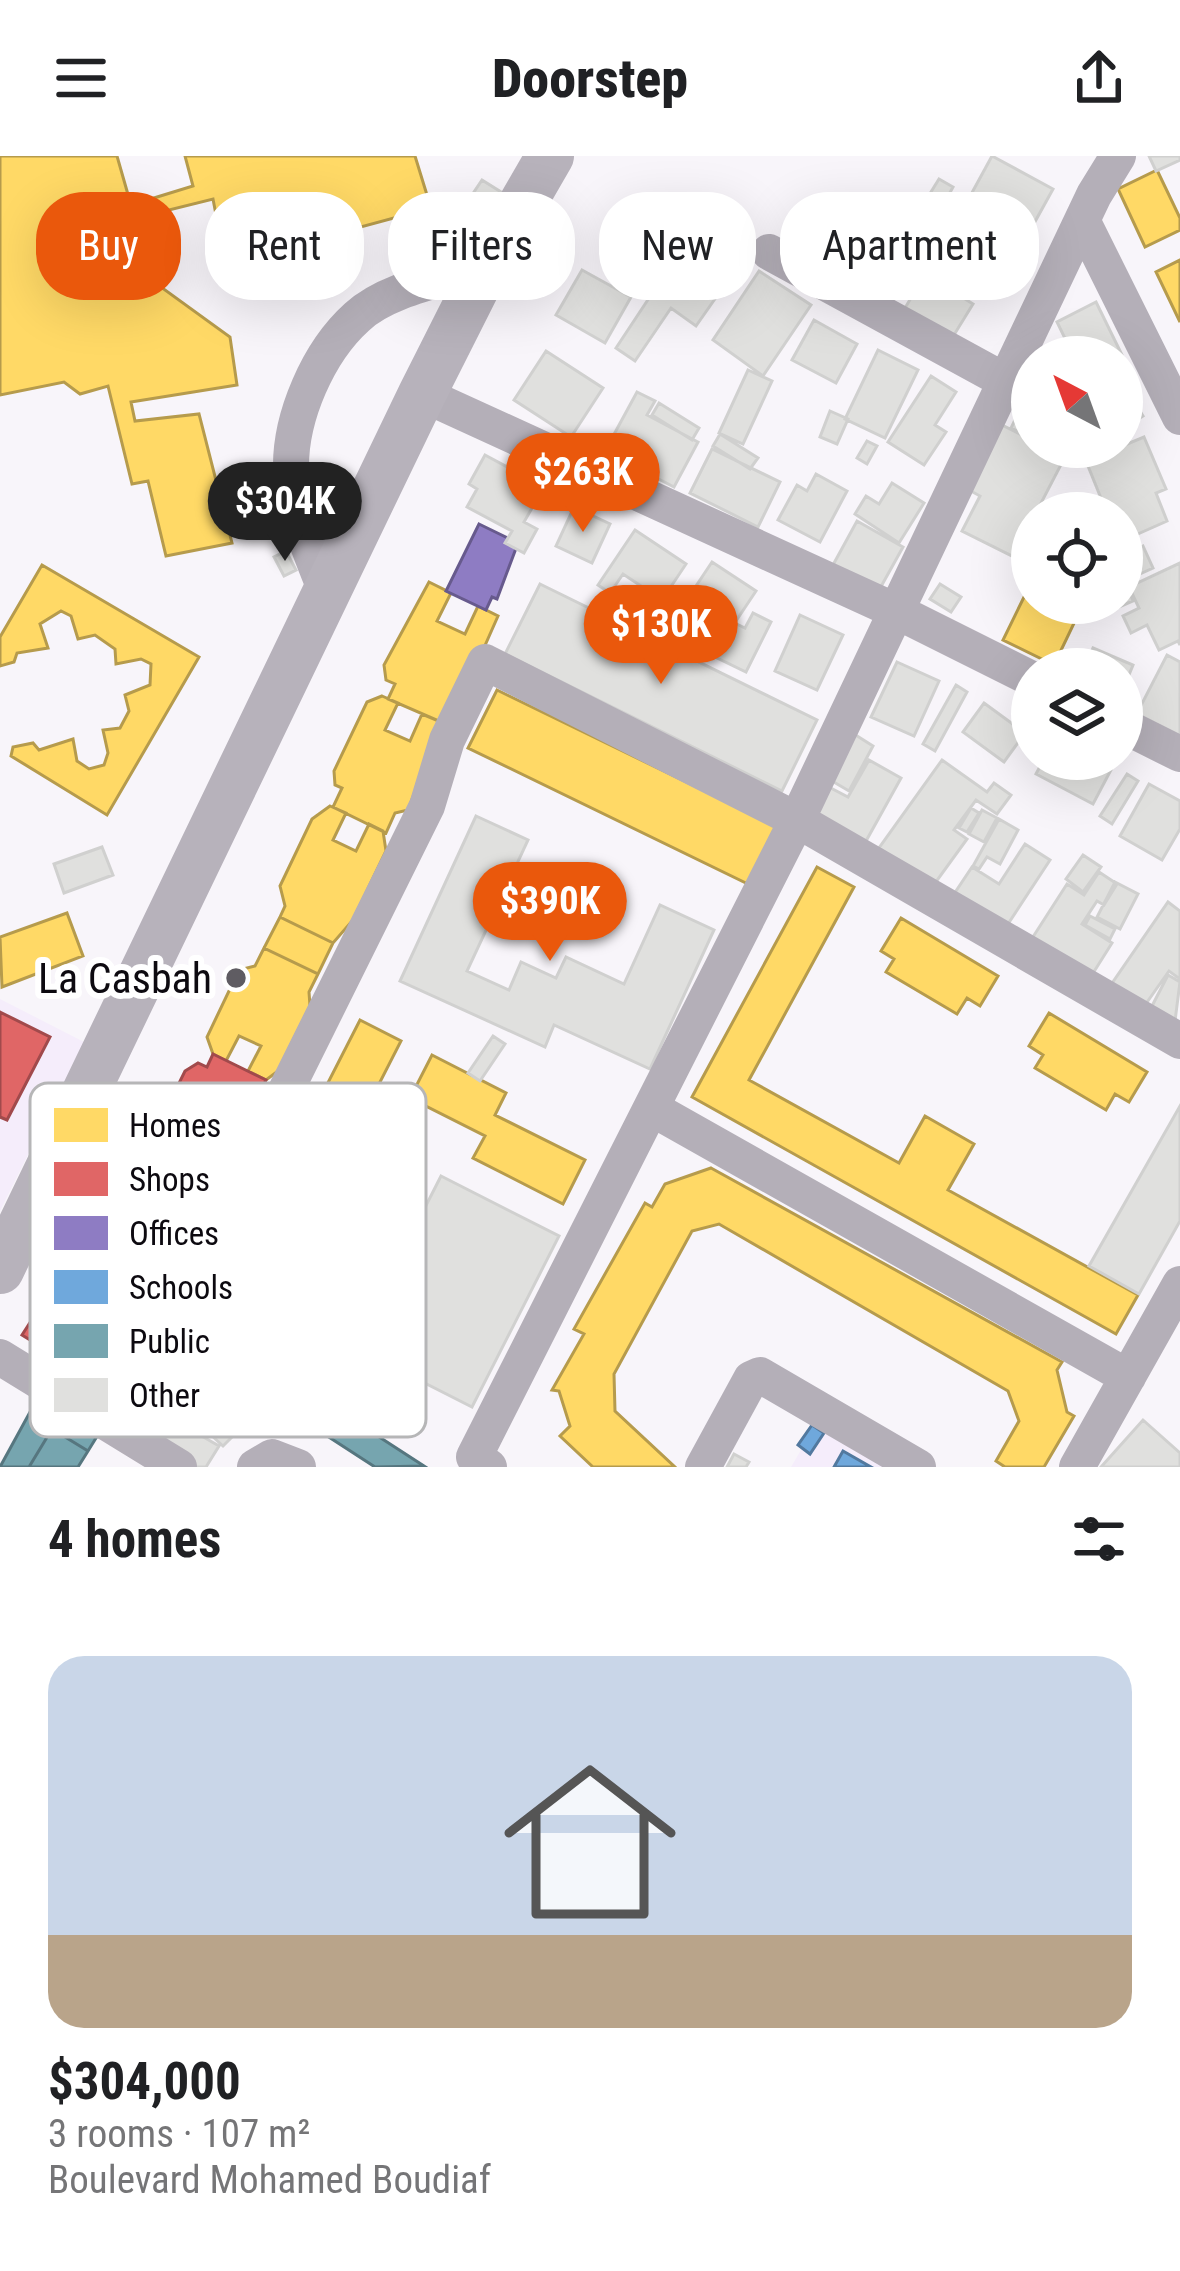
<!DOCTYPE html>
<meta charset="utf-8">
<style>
:root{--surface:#fff;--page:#f6f6f6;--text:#202124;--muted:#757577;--line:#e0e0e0;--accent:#ea580c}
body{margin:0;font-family:"Roboto Condensed",sans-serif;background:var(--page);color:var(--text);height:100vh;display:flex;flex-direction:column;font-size:45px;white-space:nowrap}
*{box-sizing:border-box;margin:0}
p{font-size:39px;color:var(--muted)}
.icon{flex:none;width:66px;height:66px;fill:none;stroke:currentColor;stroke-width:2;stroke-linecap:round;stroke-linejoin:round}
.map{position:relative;height:1311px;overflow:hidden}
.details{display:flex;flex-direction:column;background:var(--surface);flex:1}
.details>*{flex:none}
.hud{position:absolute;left:36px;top:36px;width:1110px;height:108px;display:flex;gap:24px}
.needle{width:78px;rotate:319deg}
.buttons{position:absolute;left:1011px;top:180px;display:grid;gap:24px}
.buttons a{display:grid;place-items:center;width:132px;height:132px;border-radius:50%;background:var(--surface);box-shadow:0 12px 48px #0002;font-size:60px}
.price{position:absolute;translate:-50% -102px;padding:0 27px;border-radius:42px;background:var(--accent);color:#fff;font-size:39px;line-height:78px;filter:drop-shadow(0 3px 6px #0008)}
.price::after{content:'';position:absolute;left:50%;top:72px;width:36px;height:27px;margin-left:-18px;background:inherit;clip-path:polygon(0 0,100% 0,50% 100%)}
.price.selected{background:#222;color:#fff}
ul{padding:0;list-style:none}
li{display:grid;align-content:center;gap:24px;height:636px;padding:0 48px}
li+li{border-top:3px solid var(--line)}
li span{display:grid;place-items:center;height:372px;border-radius:36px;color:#555}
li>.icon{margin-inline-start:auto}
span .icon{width:216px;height:216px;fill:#fffc;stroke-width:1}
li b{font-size:51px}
h2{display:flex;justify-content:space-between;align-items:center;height:144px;padding:0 48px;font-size:51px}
.tag{padding:0 42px;border-radius:48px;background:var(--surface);box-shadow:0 12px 48px #0002;font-size:42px;line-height:108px}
.tag.selected{background:var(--accent);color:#fff}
header{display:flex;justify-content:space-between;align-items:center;height:156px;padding:0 48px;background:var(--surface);font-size:54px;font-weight:800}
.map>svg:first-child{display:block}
.built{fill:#f5edfb}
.homes{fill:#ffd966;stroke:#b69b4c;stroke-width:3}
.shops{fill:#e06666;stroke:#a14a4c;stroke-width:3}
.offices{fill:#8e7cc3;stroke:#675a8d;stroke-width:3}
.schools{fill:#6fa8dc;stroke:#52799f;stroke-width:3}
.public{fill:#76a5af;stroke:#56767f;stroke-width:3}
.building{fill:#e0e0de;stroke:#d0d0cf;stroke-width:3}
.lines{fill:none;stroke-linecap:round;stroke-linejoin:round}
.minor{stroke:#b4afb8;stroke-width:36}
.major{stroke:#b7b2bb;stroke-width:48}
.poi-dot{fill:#5f5c62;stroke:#fff;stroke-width:4.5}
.labels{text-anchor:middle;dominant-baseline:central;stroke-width:12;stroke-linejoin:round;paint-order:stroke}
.poi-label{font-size:42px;fill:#0d0a10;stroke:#fff;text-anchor:end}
.key{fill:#fff;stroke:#b6b6b7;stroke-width:3}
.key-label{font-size:33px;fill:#0d0a10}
</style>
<header><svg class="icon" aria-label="menu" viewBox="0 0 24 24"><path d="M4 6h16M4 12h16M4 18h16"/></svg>Doorstep<svg class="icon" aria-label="share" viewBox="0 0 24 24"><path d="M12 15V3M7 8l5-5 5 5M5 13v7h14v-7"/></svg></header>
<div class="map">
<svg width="1180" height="1311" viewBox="0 0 1180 1311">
<rect width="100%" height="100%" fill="#f8f5fa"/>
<path class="built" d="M 0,843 L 84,886 L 0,1055 Z
M 821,1260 L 908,1311 L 791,1311 Z"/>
<path class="homes" d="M 0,0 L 117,0 L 131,49 L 193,30 L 185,0 L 415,0 L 431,52 L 287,91 L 284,76 L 222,90 L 213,43 L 68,79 L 85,138 L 150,123 L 230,181 L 237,229 L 131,246 L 135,265 L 199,258 L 232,387 L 166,400 L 148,325 L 132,328 L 108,230 L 80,238 L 64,226 L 0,239 Z
M 1157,14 L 1180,62 L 1180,74 L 1145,91 L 1118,33 Z
M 1180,104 L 1180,166 L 1156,116 Z
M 42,409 L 199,501 L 107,659 L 11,600 L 13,591 L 33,587 L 39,594 L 73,583 L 77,605 L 89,613 L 104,609 L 108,597 L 103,574 L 120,572 L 129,555 L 125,539 L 150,529 L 151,508 L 141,503 L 116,508 L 115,493 L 95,479 L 78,483 L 71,460 L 61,455 L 40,468 L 48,492 L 17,497 L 14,506 L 0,510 L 0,481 Z
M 429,426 L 451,437 L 437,465 L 465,478 L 478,450 L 498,460 L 460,546 L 441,566 L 388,543 L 395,528 L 386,524 L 384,509 Z
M 1026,437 L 1032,447 L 1046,447 L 1077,461 L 1054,509 L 1003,484 Z
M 497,534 L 777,670 L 748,728 L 468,592 Z
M 382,540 L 398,547 L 385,574 L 410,585 L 422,558 L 441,566 L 408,654 L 395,657 L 386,677 L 333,651 L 342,632 L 335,629 L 334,615 L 367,546 Z
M 330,650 L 346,657 L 333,684 L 356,695 L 369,668 L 383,675 L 386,695 L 353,764 L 333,787 L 280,761 L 285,750 L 280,730 L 312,663 Z
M 817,711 L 854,731 L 749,924 L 899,1007 L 925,960 L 974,988 L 948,1034 L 1138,1139 L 1116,1178 L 692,941 Z
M 67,757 L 83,800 L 2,831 L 0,781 Z
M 280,761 L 333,787 L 318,818 L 264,792 Z
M 901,762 L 998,820 L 980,850 L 967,842 L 957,858 L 886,816 L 894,803 L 881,795 Z
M 264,792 L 318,818 L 309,836 L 310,850 L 278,915 L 266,924 L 248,915 L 261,890 L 239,880 L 226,905 L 213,898 L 207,881 L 239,814 L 255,810 Z
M 1049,857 L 1147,916 L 1129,946 L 1115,938 L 1106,954 L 1035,912 L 1043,899 L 1029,890 Z
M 360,864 L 401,885 L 284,1114 L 243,1093 Z
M 432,899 L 506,937 L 495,959 L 585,1004 L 563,1048 L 473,1002 L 485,980 L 410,942 Z
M 711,1012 L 1062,1206 L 1057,1214 L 1067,1256 L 1074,1260 L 1044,1311 L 1005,1311 L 996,1305 L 1019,1265 L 1008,1235 L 719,1068 L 692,1075 L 614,1218 L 615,1255 L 675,1311 L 593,1311 L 560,1280 L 570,1270 L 559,1235 L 552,1234 L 584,1178 L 574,1173 L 645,1047 L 652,1051 L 665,1028 Z"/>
<path class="shops" d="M 0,856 L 50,881 L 7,964 L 0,961 Z
M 213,898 L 266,924 L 257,943 L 260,952 L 224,1024 L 212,1035 L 192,1025 L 206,996 L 181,984 L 166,1014 L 149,1005 L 149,988 L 185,915 L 198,907 L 207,911 Z
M 56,1126 L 128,1172 L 95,1224 L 22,1179 Z"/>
<path class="offices" d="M 479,368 L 518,387 L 497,443 L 492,441 L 486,454 L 446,435 Z"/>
<path class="schools" d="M 812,1269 L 824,1277 L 810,1298 L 798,1289 Z
M 843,1295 L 871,1311 L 834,1311 Z"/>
<path class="public" d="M 296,1227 L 424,1310 L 375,1311 L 281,1250 Z
M 36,1245 L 96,1282 L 88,1295 L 52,1273 L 29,1311 L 0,1311 Z
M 52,1273 L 88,1295 L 78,1311 L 29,1311 Z"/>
<path class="building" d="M 992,0 L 1053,33 L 999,131 L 938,99 Z
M 1149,0 L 1180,0 L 1180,4 L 1156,15 Z
M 939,23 L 953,31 L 941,53 L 926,44 Z
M 482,24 L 509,41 L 464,108 L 449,98 L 440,111 L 429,103 Z
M 941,58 L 955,67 L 936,97 L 920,87 Z
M 654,95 L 681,119 L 668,133 L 641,110 Z
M 911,109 L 973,148 L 949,187 L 902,157 L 911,142 L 897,133 Z
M 582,114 L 631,141 L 605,187 L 556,159 Z
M 759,115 L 811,149 L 763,220 L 713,184 Z
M 685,119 L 717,140 L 696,170 L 671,152 L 635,205 L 616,192 L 657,130 L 671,139 Z
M 1096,146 L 1124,203 L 1122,204 L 1074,201 L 1057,166 Z
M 814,164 L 857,188 L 836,227 L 792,204 Z
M 878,194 L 918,214 L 885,282 L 845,263 Z
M 546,195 L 603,232 L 571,281 L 514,244 Z
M 748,214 L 772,225 L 743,288 L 719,277 Z
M 931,220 L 956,236 L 935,269 L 946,276 L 924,309 L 888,286 Z
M 1124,229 L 1143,260 L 1122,273 L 1128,283 L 1122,287 L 1122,230 Z
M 1030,233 L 1032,234 L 1032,282 L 1011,272 Z
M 637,236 L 655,245 L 647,259 L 698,286 L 674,331 L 605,295 Z
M 659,247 L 699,272 L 692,284 L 652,259 Z
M 830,255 L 848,263 L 837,288 L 820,281 Z
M 1002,269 L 1032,284 L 1032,291 L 1065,301 L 1041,347 L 1047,350 L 1043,357 L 1032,357 L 1032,379 L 1020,404 L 962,375 L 980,340 L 969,334 Z
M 720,278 L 758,302 L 750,313 L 713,290 Z
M 1144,281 L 1166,333 L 1156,337 L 1167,365 L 1122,385 L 1122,357 L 1107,357 L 1086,305 Z
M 867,285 L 877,290 L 867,308 L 857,302 Z
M 712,293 L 780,326 L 758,371 L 690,337 Z
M 485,299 L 544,331 L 524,366 L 537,373 L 524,397 L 505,387 L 512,375 L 467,351 L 477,333 L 469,328 Z
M 816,318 L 847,335 L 820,386 L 778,364 L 797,329 L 807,335 Z
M 892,327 L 924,347 L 899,387 L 855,358 L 866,340 L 879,348 Z
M 574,351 L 610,368 L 592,407 L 556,390 Z
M 857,365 L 903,391 L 873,445 L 827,420 Z
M 635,374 L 686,408 L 648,465 L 630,453 L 644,432 L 623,418 L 610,437 L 598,429 Z
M 1143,390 L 1153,412 L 1122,426 L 1122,400 Z
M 286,395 L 296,414 L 284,420 L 274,401 Z
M 712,406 L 756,435 L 734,468 L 690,439 Z
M 1180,407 L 1180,489 L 1178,485 L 1159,494 L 1147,469 L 1131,477 L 1123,460 L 1139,452 L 1129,431 Z
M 540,428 L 817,564 L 782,635 L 505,498 Z
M 940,428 L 961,441 L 951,456 L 930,443 Z
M 1128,431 L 1133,445 L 1119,451 L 1122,433 Z
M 691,446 L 745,472 L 753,457 L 771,466 L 746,516 L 674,481 Z
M 800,459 L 843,479 L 817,534 L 775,515 Z
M 1093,492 L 1133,509 L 1122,536 L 1122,513 L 1084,513 Z
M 1167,499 L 1180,506 L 1180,587 L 1134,563 Z
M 897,506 L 939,525 L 914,580 L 871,561 Z
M 956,529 L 967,536 L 935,595 L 923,588 Z
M 984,547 L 1025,577 L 1004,606 L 963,576 Z
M 854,578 L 873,590 L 849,635 L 827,622 Z
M 1044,603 L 1101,603 L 1113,610 L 1093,648 L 1036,618 Z
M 869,604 L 901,622 L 866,685 L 805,659 L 823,628 L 848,641 Z
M 942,604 L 987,636 L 994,627 L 1011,639 L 997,658 L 976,644 L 954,674 L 967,683 L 933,730 L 879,692 Z
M 1127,618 L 1138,625 L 1112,668 L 1100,660 Z
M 1149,628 L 1180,645 L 1180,673 L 1162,704 L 1120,680 Z
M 971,652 L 979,657 L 967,676 L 959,672 Z
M 982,654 L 997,662 L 984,686 L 969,678 Z
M 476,660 L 528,684 L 467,815 L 509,834 L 521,806 L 556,822 L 566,801 L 624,828 L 660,749 L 714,774 L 650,913 L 554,869 L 545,891 L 400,825 Z
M 999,663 L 1018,674 L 1000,708 L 987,701 L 979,713 L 973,710 Z
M 1025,688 L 1050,704 L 1006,771 L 954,738 L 972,711 L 999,728 Z
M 102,691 L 113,719 L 64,737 L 54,708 Z
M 1083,699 L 1101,711 L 1083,736 L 1066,723 Z
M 1099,716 L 1117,728 L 1104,749 L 1097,745 L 1082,768 L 1112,787 L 1090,822 L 1031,784 L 1067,728 L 1084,739 Z
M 1115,726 L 1138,738 L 1120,773 L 1097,761 Z
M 1168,746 L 1180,755 L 1180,823 L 1169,815 L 1145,849 L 1106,836 Z
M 1090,760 L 1115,773 L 1110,783 L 1085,769 Z
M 1168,819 L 1180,826 L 1175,865 L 1151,852 Z
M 493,880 L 505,888 L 480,925 L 468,917 Z
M 1180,950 L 1180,1065 L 1139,1138 L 1089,1110 Z
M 441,1020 L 559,1080 L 472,1251 L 354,1191 Z
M 234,1255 L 246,1267 L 223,1290 L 211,1279 Z
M 160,1256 L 219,1290 L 206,1311 L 183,1311 L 142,1287 Z
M 1143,1264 L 1180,1297 L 1180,1311 L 1101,1311 Z
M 734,1298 L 749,1306 L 746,1311 L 727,1311 Z"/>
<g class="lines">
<path class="minor" d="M 1082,64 L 1180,261
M 769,96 L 1007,226
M 422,238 L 898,456 L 1032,523
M 327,438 C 312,399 291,355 291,313 C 290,261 318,196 357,161 C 388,132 447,123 487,109
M 1122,569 L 1180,598
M 651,952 L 1128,1221
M 242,1023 L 427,650 L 447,584 L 485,506 L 797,664 L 1180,885
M 0,1201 L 179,1311
M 255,1311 L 272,1301 L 298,1311
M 489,1311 L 474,1301 L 797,664 L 1094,39 L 1118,0
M 703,1311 L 751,1223 L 760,1219 L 918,1311
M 1077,1311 L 1180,1128"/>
<path class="major" d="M 0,1114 L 422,238 L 487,109 L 550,0"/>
</g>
<circle class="poi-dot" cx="236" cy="822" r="12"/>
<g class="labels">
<g class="poi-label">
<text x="212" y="822">La Casbah</text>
</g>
</g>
<rect x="30" y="927" width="396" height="354" rx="18" class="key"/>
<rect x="54" y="952" width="54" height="34" fill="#ffd966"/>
<rect x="54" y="1006" width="54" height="34" fill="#e06666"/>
<rect x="54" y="1060" width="54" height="34" fill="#8e7cc3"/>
<rect x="54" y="1114" width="54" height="34" fill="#6fa8dc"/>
<rect x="54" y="1168" width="54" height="34" fill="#76a5af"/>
<rect x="54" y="1222" width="54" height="34" fill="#e0e0de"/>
<g class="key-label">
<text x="129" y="981">Homes</text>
<text x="129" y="1035">Shops</text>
<text x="129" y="1089">Offices</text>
<text x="129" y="1143">Schools</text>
<text x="129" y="1197">Public</text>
<text x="129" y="1251">Other</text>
</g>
</svg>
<div class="buttons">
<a><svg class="needle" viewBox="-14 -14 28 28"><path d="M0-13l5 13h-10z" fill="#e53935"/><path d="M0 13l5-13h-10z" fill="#757577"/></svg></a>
<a><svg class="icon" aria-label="locate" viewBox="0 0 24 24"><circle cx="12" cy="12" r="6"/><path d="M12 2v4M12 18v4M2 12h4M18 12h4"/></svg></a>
<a><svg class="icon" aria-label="layers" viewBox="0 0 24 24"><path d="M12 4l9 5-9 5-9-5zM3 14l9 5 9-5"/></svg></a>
</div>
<b class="price" style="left:583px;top:379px">$263K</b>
<b class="price selected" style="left:285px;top:408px">$304K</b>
<b class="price" style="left:661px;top:531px">$130K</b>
<b class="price" style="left:550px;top:808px">$390K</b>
<div class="hud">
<a class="tag selected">Buy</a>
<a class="tag">Rent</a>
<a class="tag">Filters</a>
<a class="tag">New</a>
<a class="tag">Apartment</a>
</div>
</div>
<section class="details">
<h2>4 homes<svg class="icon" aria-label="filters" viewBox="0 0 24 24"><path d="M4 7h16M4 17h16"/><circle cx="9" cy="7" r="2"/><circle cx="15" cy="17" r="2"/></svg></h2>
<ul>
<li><span style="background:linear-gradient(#c9d6e8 75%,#b9a48a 0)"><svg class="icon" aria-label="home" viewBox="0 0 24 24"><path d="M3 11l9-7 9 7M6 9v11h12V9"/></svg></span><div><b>$304,000</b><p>3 rooms · 107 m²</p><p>Boulevard Mohamed Boudiaf</p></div></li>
</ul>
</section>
